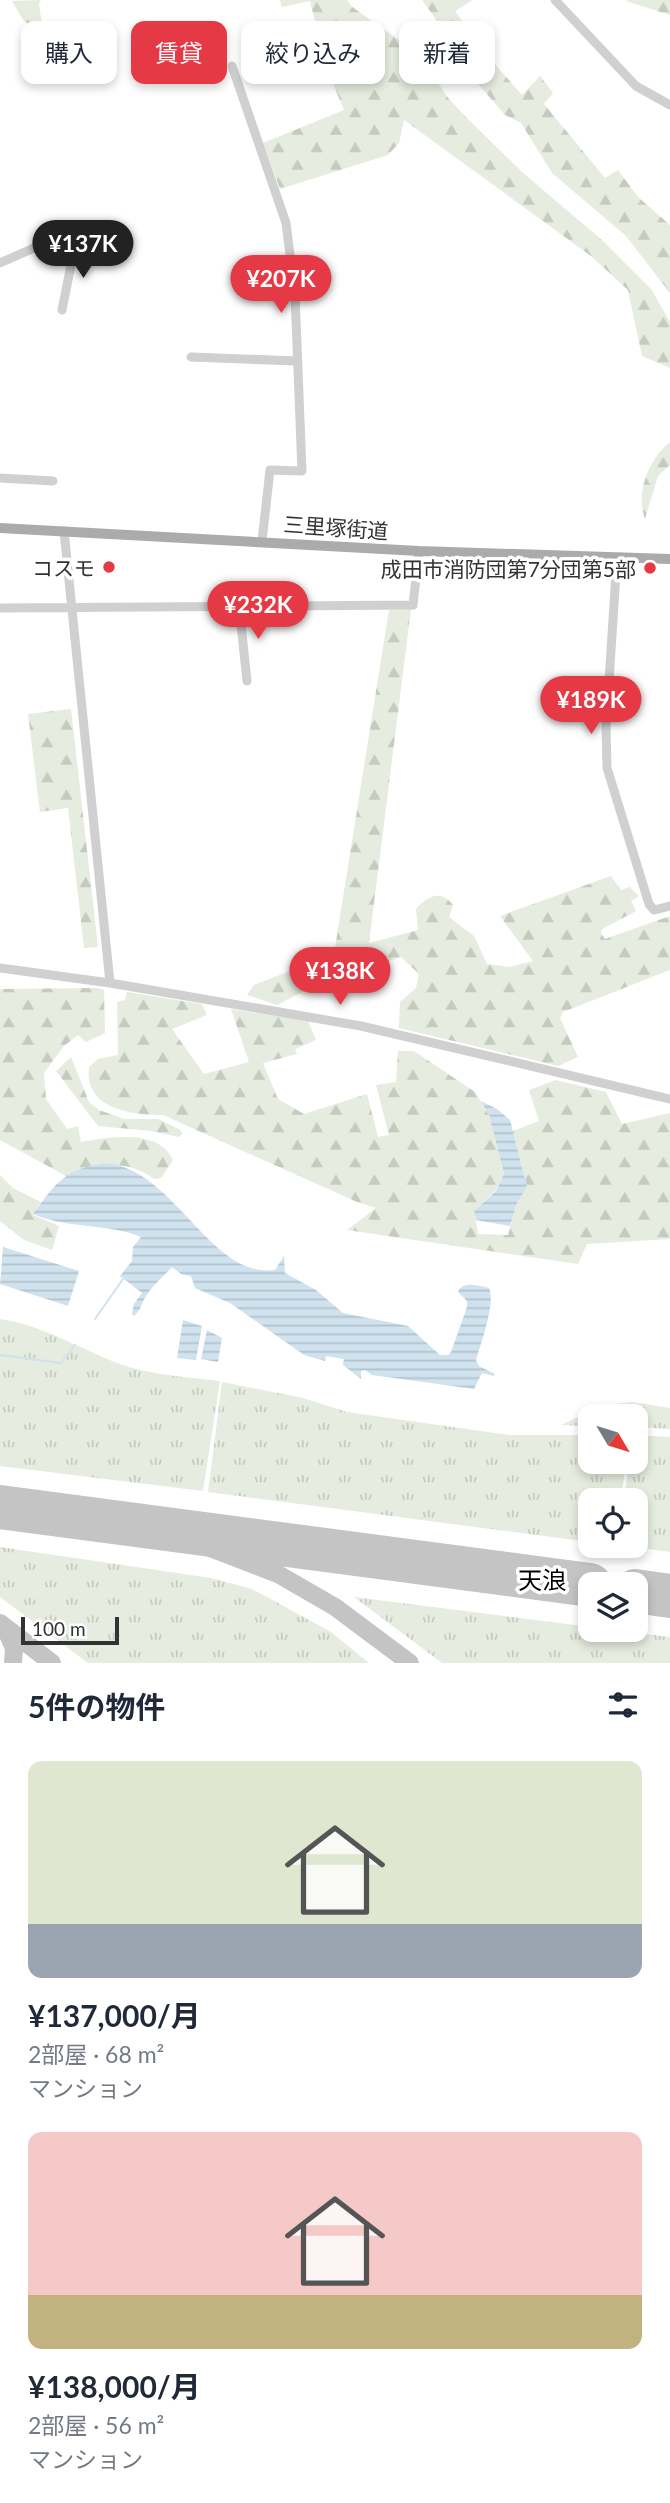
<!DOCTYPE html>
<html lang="ja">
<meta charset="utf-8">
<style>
:root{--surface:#fff;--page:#f2f2f3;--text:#1f2937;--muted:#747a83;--accent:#e63946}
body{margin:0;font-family:Lato,"Noto Sans JP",sans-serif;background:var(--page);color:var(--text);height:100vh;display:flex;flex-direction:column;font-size:26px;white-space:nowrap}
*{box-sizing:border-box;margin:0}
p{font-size:23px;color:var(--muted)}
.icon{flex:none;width:38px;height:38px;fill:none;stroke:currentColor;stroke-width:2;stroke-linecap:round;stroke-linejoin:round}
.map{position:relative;height:1663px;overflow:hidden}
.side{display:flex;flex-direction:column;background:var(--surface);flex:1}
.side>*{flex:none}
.guide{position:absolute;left:21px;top:21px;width:628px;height:63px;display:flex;gap:14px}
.needle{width:46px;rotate:128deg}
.fabs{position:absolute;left:578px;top:1404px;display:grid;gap:14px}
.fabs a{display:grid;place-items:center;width:70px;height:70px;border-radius:14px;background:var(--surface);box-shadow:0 4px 10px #0003;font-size:35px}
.scale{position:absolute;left:21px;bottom:18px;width:98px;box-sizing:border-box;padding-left:7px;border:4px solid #333;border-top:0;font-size:19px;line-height:24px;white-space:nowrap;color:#333;-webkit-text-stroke:5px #fff;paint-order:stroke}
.price{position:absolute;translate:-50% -60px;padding:0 16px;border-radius:24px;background:var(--accent);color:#fff;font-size:23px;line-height:46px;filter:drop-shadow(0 2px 4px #0008)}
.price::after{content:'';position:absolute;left:50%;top:42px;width:21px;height:16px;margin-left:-10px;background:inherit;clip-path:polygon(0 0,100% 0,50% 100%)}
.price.current{background:#222;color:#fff}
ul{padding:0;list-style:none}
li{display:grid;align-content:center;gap:14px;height:371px;padding:0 28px}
li span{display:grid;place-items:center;height:217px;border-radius:14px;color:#555}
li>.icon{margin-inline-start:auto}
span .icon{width:126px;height:126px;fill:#fffc;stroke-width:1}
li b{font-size:30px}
h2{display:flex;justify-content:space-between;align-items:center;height:84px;padding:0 28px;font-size:30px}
.chip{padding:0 24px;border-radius:14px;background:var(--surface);box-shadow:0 4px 10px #0003;font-size:24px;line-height:63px}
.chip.current{background:var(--accent);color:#fff}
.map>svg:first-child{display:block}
.grass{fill:url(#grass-tufts)}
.forest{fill:url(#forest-firs)}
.water{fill:url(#water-rules)}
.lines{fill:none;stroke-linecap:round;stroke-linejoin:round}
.stream{stroke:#cfe2ee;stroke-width:2}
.taxiway{stroke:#c4c4c4;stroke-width:18}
.runway{stroke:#c4c4c4;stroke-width:44}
.minor{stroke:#d0d0d0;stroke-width:9}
.major{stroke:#ababab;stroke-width:10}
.poi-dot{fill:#e63946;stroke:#fff;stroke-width:2.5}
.labels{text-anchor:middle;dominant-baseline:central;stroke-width:7;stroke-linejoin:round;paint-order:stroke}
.street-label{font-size:21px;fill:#333;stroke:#fff}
.poi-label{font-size:21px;fill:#333;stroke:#fff;text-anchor:end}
.quarter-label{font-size:24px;fill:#000;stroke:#fff}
</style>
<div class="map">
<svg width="670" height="1663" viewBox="0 0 670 1663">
<defs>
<pattern id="grass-tufts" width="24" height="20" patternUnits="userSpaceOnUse" patternTransform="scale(1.75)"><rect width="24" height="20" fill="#e6ecdf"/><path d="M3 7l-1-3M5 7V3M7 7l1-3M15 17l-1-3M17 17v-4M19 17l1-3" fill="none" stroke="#c6cbc0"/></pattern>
<pattern id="forest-firs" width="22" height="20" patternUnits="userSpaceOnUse" patternTransform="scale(1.75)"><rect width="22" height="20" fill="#e6ecdf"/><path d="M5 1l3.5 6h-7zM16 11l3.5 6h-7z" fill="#c6cbc0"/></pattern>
<pattern id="water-rules" width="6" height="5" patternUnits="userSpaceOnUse" patternTransform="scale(1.75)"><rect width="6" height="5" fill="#cfe2ee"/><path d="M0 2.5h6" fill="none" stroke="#b2c2cd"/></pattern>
</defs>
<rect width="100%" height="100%" fill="#fff"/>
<path class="grass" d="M 0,1319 C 44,1326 77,1347 117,1363 C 149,1375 186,1377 220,1381 L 203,1491 L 0,1466 Z
M 222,1382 L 303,1398 L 347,1412 L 509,1435 L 590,1435 L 590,1461 L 626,1461 L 621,1500 L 590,1500 L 590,1542 L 208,1492 Z
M 633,1402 L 670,1408 L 670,1429 L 635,1427 L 635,1416 L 590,1416 L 590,1426 L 561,1425 L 604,1405 Z
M 635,1435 L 670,1437 L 670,1552 L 619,1545 L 635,1545 L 635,1500 L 624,1500 L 629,1461 L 635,1461 Z
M 0,1547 L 211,1578 L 252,1589 L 331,1632 L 369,1663 L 88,1663 L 0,1597 Z
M 354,1597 L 670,1637 L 670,1663 L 442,1663 Z"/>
<path class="forest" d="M 41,0 L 39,4 L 42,25 L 63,35 L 62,52 L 23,20 L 12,1 Z
M 280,0 L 347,0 L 351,6 L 416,52 L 449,99 L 468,119 L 522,172 L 603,241 L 651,289 L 670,322 L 670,368 L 642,356 L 628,290 L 591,256 L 404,120 L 399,143 L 388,155 L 280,189 L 263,143 L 344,110 L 327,69 L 310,1 L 282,7 Z
M 422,0 L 473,0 L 455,11 L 486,54 L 522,95 L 540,76 L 553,93 L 544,104 L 605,178 L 618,170 L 638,197 L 670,225 L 670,293 L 626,236 L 552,173 L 521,123 L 505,115 L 446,47 L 435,18 Z
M 627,0 L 670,0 L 670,15 L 629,2 Z
M 670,442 L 670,465 L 658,476 L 645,519 C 635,493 649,459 670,442 Z
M 411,609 L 369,943 L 418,930 L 416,909 C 427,896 441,889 453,905 L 449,917 L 474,936 L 487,964 L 510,967 L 533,961 L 500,916 L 611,876 L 621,890 L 630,887 L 639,896 L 631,901 L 636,911 L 602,929 L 601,933 L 605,939 L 670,916 L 670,970 L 563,1012 L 560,1018 L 578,1057 L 558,1066 L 399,1028 L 400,1002 L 416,988 L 419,974 L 401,957 L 320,983 L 277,1005 L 247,995 L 254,985 L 334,954 L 389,610 Z
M 71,709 L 98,947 L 84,948 L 68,808 L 40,812 L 28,714 Z
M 97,988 L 104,990 L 105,1033 L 86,1042 L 78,1035 L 64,1046 L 44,1073 L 46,1099 L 67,1129 L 78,1126 L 81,1142 C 108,1137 159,1128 173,1160 L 161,1178 L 154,1179 C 127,1159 96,1163 66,1176 L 0,1140 L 0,989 Z
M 127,992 L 202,1004 L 207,1015 L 172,1029 L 204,1074 L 249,1062 L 231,1009 L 308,1021 L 316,1040 L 295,1049 L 297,1054 L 263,1063 L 278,1099 L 304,1114 L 367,1094 L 378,1137 L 389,1135 L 376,1085 L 396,1082 L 398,1051 L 414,1051 L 475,1092 L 489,1115 L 504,1175 L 496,1190 L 474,1211 L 478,1234 L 508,1235 L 517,1203 L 527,1187 L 513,1131 L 539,1121 L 529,1090 L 555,1080 L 606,1092 L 622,1124 L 670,1113 L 670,1239 L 587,1244 L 578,1264 L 347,1230 L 376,1208 L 357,1202 L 163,1115 C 131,1115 84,1109 89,1067 L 98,1059 L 118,1055 L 117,1002 L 125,1000 Z
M 71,1057 L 89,1102 L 99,1110 L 124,1119 L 158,1119 L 181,1130 L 182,1134 L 179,1137 L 151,1131 L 98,1126 L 56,1071 Z
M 0,1175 L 13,1188 L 41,1202 L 33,1215 L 59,1226 L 52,1250 L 24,1240 L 0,1221 Z"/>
<path class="water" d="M 481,1101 L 497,1109 L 510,1120 L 527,1187 L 517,1203 L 510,1226 L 476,1220 L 474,1211 L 496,1191 L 504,1174 L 489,1115 Z
M 106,1163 C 176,1170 210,1279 275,1270 L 284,1256 L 285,1273 L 316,1290 L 343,1313 L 408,1326 L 440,1355 L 448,1355 L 451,1352 L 467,1307 L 467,1301 L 458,1292 C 463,1280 479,1286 489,1288 C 496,1301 481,1344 476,1360 L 479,1366 L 495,1374 L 494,1376 L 482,1373 L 474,1389 L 372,1375 L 365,1370 L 361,1371 L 361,1379 L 343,1365 L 344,1359 L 326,1356 L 325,1361 L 304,1355 L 230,1303 L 195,1288 L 191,1276 L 181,1274 L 172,1267 C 162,1278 152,1286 146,1296 C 141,1304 142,1309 134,1316 L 132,1314 L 134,1304 L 142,1293 L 120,1276 L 132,1261 L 133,1247 L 141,1237 C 107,1223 68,1229 33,1214 C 56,1183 64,1169 106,1163 Z
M 3,1247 L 79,1271 L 68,1306 L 0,1284 Z
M 183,1320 L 202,1326 L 196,1360 L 177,1358 Z
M 207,1330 L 222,1338 L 218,1362 L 201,1359 Z"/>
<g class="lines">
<path class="stream" d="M 95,1319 L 123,1279
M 0,1355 L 61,1363 L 75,1345"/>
<path class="taxiway" d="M 161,1529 L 278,1574 L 335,1607 L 410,1663
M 0,1623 L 52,1663
M 6,1630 L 14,1648 L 13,1663"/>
<path class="runway" d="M 0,1507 L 590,1585
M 635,1591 L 670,1596"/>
<path class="minor" d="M 555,0 L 636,86 L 670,105
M 232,66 L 286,223 L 295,294 L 302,471 L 270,470 L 262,541
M 0,263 L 52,240 L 127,252
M 62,310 L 75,245
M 191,357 L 297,361
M 0,478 L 53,481
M 64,531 L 110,983
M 617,558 L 606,728 L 607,768 L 649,904 L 654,910 L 670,906
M 239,605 L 247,681
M 0,608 L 413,605 L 419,551
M 0,968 L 110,983 L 361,1026 L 670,1099"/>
<path class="major" d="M 0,528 L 419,551 L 670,559"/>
</g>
<g class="poi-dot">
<circle cx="109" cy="567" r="7"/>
<circle cx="650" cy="568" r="7"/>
</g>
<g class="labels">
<g class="street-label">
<text transform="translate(336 527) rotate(4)">三里塚街道</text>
</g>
<g class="poi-label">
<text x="95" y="567">コスモ</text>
<text x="636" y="568">成田市消防団第7分団第5部</text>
</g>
<g class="quarter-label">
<text x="542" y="1579">天浪</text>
</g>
</g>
</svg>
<div class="fabs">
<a><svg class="needle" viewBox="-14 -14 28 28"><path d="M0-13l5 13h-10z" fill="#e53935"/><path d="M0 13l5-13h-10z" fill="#747a83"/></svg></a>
<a><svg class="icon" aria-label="locate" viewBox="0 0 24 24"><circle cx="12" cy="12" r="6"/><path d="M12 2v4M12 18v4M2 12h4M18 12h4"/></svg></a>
<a><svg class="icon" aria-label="layers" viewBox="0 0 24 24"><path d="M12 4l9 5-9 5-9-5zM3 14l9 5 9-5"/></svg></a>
</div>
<div class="scale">100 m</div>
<b class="price current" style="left:83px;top:280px">¥137K</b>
<b class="price" style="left:281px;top:315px">¥207K</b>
<b class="price" style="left:258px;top:641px">¥232K</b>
<b class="price" style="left:591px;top:736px">¥189K</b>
<b class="price" style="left:340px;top:1007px">¥138K</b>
<div class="guide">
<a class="chip">購入</a>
<a class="chip current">賃貸</a>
<a class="chip">絞り込み</a>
<a class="chip">新着</a>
</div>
</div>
<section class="side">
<h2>5件の物件<svg class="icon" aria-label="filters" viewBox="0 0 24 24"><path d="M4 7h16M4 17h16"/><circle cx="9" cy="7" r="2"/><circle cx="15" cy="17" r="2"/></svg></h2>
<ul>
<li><span style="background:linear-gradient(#dfe7d0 75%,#9aa5b1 0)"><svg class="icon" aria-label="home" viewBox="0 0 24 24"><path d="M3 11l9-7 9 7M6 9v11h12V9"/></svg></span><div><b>¥137,000/月</b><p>2部屋 · 68 m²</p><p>マンション</p></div></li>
<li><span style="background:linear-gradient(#f6c9c9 75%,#c2b280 0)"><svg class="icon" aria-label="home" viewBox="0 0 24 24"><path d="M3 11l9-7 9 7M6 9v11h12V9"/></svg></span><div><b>¥138,000/月</b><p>2部屋 · 56 m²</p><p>マンション</p></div></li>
</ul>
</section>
